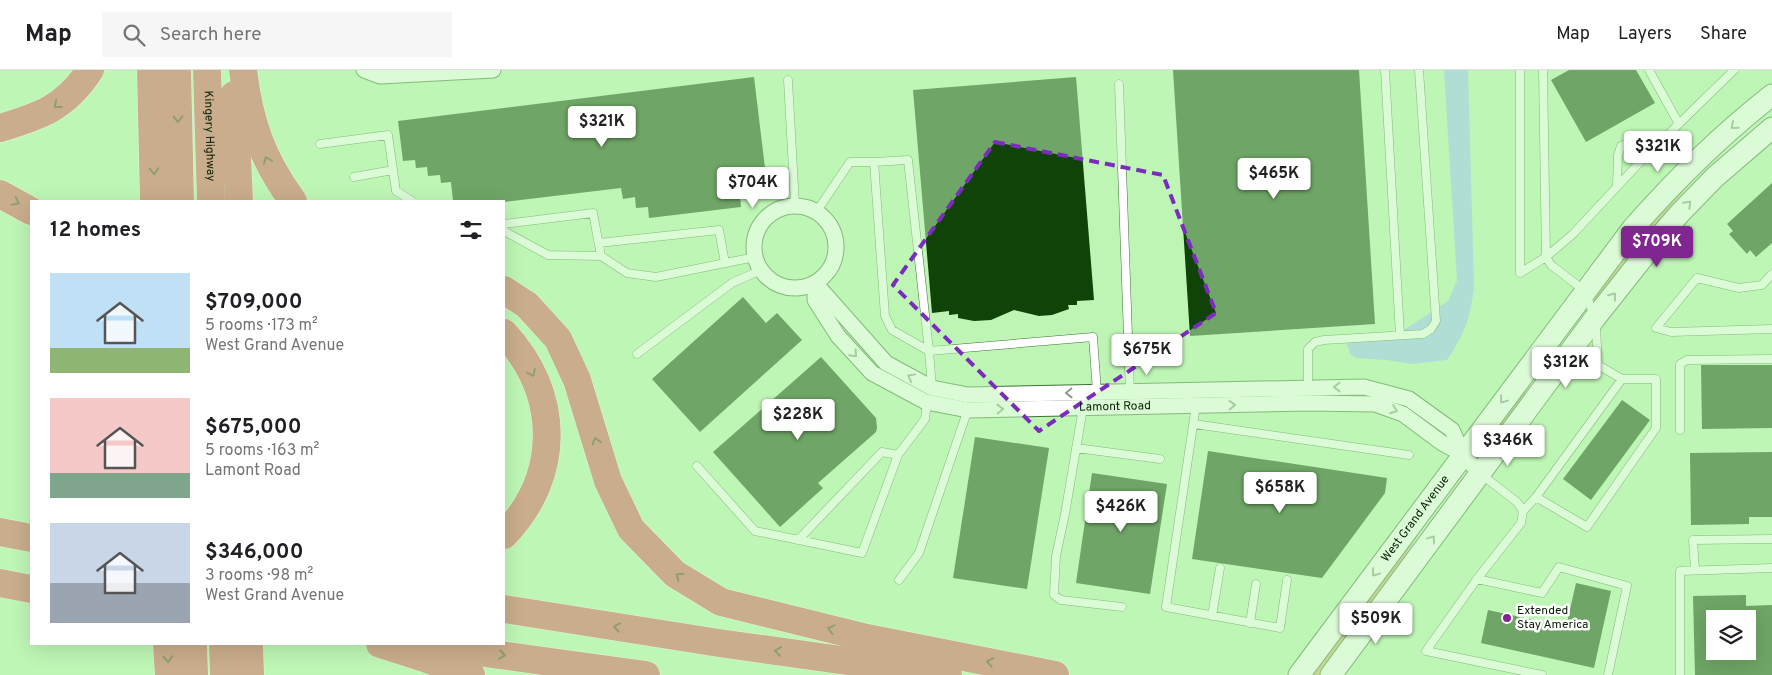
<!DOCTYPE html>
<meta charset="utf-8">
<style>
:root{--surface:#fff;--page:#f6f6f6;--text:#202124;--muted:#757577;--line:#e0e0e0;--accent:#812591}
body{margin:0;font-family:Overpass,sans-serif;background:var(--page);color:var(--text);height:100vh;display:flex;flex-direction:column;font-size:19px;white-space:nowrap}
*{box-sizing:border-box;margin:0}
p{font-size:16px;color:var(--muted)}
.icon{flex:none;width:28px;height:28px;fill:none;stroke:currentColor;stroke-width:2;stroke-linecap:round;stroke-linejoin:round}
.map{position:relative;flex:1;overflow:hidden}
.side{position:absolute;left:30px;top:130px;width:475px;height:445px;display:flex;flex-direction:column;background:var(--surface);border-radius:0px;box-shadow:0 5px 20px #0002}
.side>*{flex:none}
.buttons{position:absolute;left:1706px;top:540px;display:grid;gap:10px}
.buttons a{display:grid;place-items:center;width:50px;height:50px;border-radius:0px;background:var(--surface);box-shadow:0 5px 20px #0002;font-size:25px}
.price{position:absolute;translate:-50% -42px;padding:0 11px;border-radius:5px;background:#fff;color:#222;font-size:16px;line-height:32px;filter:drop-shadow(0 1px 2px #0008)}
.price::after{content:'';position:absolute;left:50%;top:30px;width:15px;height:11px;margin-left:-8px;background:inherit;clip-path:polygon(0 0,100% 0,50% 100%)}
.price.current{background:var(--accent);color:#fff}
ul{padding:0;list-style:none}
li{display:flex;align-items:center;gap:15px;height:125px;padding:0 20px}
li span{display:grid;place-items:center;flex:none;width:140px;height:100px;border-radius:0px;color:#555}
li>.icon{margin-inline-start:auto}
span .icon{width:60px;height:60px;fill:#fffc;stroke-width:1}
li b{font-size:21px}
h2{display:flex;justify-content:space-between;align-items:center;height:60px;padding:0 20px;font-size:21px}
header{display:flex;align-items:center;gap:30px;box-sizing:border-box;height:70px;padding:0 25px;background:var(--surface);border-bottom:1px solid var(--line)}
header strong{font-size:24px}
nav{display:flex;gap:28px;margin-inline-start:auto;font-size:18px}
.search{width:350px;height:45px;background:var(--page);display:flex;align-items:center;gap:12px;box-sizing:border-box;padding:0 18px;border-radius:0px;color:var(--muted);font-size:19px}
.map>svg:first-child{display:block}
.green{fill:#d0ac6d}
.water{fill:#a0c1fb}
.building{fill:#104307;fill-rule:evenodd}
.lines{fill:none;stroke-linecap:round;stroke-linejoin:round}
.lane-casing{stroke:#407238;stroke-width:9}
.street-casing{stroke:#407238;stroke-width:17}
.secondary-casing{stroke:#407238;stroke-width:23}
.highway-casing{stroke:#fff;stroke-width:29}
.lane{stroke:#fff;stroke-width:8}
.street{stroke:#fff;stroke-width:15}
.secondary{stroke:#fff;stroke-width:21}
.highway{stroke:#d8565b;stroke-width:28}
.oneway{stroke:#5b3327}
.oneway2{stroke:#90998e}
.marked{fill:none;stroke:#7b2cbf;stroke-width:4;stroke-dasharray:10 6;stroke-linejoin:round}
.poi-dot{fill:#812591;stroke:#fff;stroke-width:2}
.labels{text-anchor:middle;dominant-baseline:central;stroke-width:5;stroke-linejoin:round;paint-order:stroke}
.street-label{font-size:12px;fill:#081c05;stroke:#fff}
.poi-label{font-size:12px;fill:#081c05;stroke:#fff;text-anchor:start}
</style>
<header>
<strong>Map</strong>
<div class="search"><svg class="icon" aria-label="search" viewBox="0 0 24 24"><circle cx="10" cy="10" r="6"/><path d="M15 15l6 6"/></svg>Search here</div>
<nav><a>Map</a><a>Layers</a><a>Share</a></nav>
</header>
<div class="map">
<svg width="1772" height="605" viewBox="0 0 1772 605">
<rect width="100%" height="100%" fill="#bef5b5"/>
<path class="green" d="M 1705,96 L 1670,137 L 1595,234 L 1592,225 L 1631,174 Z
M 1541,298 L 1499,364 L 1493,371 L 1483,377 Z
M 1428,449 L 1380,526 L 1321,605 L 1310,605 Z"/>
<path class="water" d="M 1444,0 L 1468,0 L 1474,217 C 1470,249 1465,263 1447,290 L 1413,294 L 1386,290 L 1356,288 L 1351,285 L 1347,274 L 1354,263 L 1396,265 L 1448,231 L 1457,211 Z"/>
<path class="building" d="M 1173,0 L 1359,0 L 1375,254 L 1190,266 Z
M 1569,0 L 1636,0 L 1655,33 L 1586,72 L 1551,10 Z
M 754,7 L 765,98 L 759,99 L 761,110 L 749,112 L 751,123 L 740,125 L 741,137 L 649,148 L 648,137 L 636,138 L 635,127 L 623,129 L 621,118 L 504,132 L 453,131 L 451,112 L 441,113 L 440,105 L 428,106 L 427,97 L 416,98 L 415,90 L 403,91 L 398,51 Z
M 1076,7 L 1094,230 L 1077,231 L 1077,235 L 1068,235 L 1069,239 L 1052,245 L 1039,246 L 1014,240 L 991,250 L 974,251 L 958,248 L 958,244 L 949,245 L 949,241 L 932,243 L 913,20 Z
M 1772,113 L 1772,173 L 1756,187 L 1750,180 L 1747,184 L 1729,164 L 1733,161 L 1727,154 Z
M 743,227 L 766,253 L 777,243 L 802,270 L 700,362 L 652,309 Z
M 821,287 L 876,348 L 877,358 L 876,362 L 818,413 L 823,418 L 780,457 L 713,382 Z
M 1701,295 L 1772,295 L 1772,358 L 1702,359 Z
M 1622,330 L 1650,350 L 1591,430 L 1563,409 Z
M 975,367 L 1049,378 L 1027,519 L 953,508 Z
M 1208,381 L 1387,408 L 1385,423 L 1322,508 L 1192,489 Z
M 1772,382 L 1772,447 L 1749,447 L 1749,454 L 1691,455 L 1690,383 Z
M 1092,403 L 1167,414 L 1150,524 L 1076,513 Z
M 1576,513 L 1611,521 L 1594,598 L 1481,573 L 1488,540 L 1566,557 Z
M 1746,525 L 1746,536 L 1772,535 L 1772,605 L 1695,605 L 1693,526 ZM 1715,549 L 1748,549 L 1748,581 L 1715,581 Z"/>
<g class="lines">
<g class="lane-casing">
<path id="lane" d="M 1385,0 L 1400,265
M 1520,0 L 1520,203 L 1546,187 L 1551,195 L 1585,221 L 1594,246
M 1543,0 L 1546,187
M 1649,0 L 1679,54
M 788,10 L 795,135
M 1119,14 L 1130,322
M 320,74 L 388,65 L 396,121 L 412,131
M 874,92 L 908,90 L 929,281
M 354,107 L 393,100
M 1617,116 L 1618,85 L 1621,76 L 1631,72 L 1655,77
M 817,141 L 850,92 L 874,92 L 885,246 L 892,260 L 929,281
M 504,154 L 593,143 L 601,186
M 504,161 L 548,185 L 601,186 L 627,203 L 656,207 L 755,187
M 599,173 L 719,160 L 725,193
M 1546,187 L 1573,164 L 1641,91 L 1734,0
M 1772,204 L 1762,215 L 1739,218 L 1697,208 L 1656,258 L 1671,262 L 1772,259
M 1596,257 L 1598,295
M 637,284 L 732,213 L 761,200
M 932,318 L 929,281 L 1093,267 L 1097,322
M 1308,319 L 1308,279 L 1315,272 L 1324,270 L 1423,264 L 1431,259 L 1436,251 L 1419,0
M 1196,335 L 1166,537 L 1280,558 L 1287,510
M 1083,338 L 1065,444 L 1056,486 L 1054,525 L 1061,530 L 1122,537
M 1194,354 L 1409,385
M 1680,360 L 1680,294 L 1687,290 L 1772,289
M 1076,378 L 1160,389
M 697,396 L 755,461 L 862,483 L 898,385 L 925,349 L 927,331
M 1482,405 L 1517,432 L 1523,441
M 1536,427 L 1622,309
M 798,470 L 882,382 L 898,385
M 1695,500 L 1693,470 L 1772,469
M 1477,509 L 1542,523 L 1559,497 L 1627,516 L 1608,605
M 899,510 L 919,483 L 968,339
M 1212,546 L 1220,498
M 1250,553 L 1256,514
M 1542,605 L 1426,581 L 1477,509 L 1521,453 L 1523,441 L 1536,427 L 1587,457 L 1656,358 L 1656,309 L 1622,309 L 1598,295 L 1575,294 L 1566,299
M 1680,605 L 1680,501 L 1772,498"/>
</g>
<g class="street-casing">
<g id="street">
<path d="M 364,0 L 380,6 L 493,0"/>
<circle cx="795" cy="177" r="41"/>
<path d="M 815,213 L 886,293 L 932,318 L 968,325 L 1364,317 L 1409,329 L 1452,360 L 1463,384 L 1480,404"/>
<path id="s1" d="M 815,213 L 815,230 L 838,266 L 872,303 L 926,332 L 968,340 L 1308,333 L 1375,334 L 1403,344 L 1442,373 L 1463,384"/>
</g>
</g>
<g class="secondary-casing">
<g id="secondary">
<path id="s2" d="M 1299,605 L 1633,158 C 1676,109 1721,65 1772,25"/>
<path d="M 1331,605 L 1595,248 L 1656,171 L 1680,143 L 1715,107 L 1772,58"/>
</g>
</g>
<g class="highway-casing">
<g id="highway">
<path d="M 151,0 L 154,131"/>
<path d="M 177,0 L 180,131"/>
<path id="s3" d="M 207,0 L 211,131"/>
<path d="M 243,0 C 249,51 262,89 293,131"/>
<path d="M 234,25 L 239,131"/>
<path d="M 0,58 C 41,46 66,37 90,0"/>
<path d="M 0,124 L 31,141"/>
<path d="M 504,220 L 527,235 L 558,269 L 577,310 L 608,411 L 631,459 L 675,504 L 721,532 L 867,568 L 1055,605"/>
<path d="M 504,263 C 560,323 562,405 504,465"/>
<path d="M 0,462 L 31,468"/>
<path d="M 0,513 L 31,519"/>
<path d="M 504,539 L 719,573 L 948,605"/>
<path d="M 167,574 L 169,605"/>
<path d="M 193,574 L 194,605"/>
<path d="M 223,574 L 224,605"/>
<path d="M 249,574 L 250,605"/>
<path d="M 380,574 L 427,589 L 471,605"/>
<path d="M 419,574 L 646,605"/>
</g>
</g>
<use href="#lane" class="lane"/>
<use href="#street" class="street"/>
<use href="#secondary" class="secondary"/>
<use href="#highway" class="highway"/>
</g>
<defs><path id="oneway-chevron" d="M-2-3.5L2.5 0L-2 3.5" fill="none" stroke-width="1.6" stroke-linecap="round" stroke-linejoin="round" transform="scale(1.25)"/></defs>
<g class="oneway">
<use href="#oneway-chevron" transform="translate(57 35) rotate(142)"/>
<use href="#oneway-chevron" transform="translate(178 49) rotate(89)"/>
<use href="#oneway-chevron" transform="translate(267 90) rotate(-112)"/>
<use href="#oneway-chevron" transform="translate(154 101) rotate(89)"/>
<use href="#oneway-chevron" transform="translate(16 132) rotate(26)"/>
<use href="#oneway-chevron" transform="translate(532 303) rotate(65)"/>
<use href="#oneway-chevron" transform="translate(596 371) rotate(-107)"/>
<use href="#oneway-chevron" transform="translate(679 506) rotate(-145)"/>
<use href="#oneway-chevron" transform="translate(617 557) rotate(-171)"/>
<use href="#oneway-chevron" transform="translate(831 559) rotate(-166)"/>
<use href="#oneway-chevron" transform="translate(778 581) rotate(-172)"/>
<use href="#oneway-chevron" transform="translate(502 585) rotate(8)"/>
<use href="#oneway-chevron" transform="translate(168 589) rotate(87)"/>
<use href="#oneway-chevron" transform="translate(990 592) rotate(-169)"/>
</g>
<g class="oneway2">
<use href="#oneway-chevron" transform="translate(1734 56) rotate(140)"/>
<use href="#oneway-chevron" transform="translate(1688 134) rotate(-46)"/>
<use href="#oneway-chevron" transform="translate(1613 226) rotate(-52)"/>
<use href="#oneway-chevron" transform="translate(854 284) rotate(47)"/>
<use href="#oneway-chevron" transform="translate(911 307) rotate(-151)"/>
<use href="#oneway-chevron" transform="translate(1337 317) rotate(180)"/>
<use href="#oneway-chevron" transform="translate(1069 323) rotate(179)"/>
<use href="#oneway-chevron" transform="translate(1503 330) rotate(127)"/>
<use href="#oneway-chevron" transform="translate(1232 335) rotate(-2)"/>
<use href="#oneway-chevron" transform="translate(1000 339) rotate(-1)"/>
<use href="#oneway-chevron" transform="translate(1394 340) rotate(20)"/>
<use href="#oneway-chevron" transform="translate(1432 469) rotate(-53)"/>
<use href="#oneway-chevron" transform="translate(1375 503) rotate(127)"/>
</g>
<path d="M0 0H1772V605H0ZM 995,72 L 1163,105 L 1216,243 L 1039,361 L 893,215 Z" fill="#bef5b5" fill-opacity=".55" fill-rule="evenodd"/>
<path class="marked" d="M 995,72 L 1163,105 L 1216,243 L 1039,361 L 893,215 Z"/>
<circle class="poi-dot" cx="1507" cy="548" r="5"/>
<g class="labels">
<g class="street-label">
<text stroke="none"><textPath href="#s3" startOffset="66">Kingery Highway</textPath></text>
<text stroke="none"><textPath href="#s1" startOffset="361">Lamont Road</textPath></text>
<text stroke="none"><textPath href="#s2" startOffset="195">West Grand Avenue</textPath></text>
</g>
<g class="poi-label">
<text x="1517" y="541">Extended<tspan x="1517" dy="14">Stay America</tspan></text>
</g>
</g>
</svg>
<div class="buttons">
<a><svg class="icon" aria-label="layers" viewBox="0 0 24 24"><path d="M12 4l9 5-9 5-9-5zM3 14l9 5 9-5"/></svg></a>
</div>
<b class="price" style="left:602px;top:78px">$321K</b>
<b class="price" style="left:1658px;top:103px">$321K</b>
<b class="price" style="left:1274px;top:130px">$465K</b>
<b class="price" style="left:753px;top:139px">$704K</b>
<b class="price current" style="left:1657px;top:198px">$709K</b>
<b class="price" style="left:1147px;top:306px">$675K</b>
<b class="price" style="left:1566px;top:319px">$312K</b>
<b class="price" style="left:798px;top:371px">$228K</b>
<b class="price" style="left:1508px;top:397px">$346K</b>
<b class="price" style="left:1280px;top:444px">$658K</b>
<b class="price" style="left:1121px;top:463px">$426K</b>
<b class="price" style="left:1376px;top:575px">$509K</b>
<section class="side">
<h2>12 homes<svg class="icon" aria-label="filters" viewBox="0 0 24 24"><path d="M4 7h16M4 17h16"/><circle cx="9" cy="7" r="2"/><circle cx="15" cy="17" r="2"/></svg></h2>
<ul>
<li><span style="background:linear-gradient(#bfe0f5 75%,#8fb573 0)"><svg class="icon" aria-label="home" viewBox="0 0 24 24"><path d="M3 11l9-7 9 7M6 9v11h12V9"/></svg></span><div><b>$709,000</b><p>5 rooms · 173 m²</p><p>West Grand Avenue</p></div></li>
<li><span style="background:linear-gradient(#f6c9c9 75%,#7fa58c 0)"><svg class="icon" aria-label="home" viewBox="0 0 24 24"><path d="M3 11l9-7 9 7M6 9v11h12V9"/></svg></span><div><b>$675,000</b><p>5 rooms · 163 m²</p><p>Lamont Road</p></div></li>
<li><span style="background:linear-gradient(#c9d6e8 60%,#9aa5b1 0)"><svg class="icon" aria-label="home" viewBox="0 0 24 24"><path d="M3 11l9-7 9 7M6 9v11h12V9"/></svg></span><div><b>$346,000</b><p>3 rooms · 98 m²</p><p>West Grand Avenue</p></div></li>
</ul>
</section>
</div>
